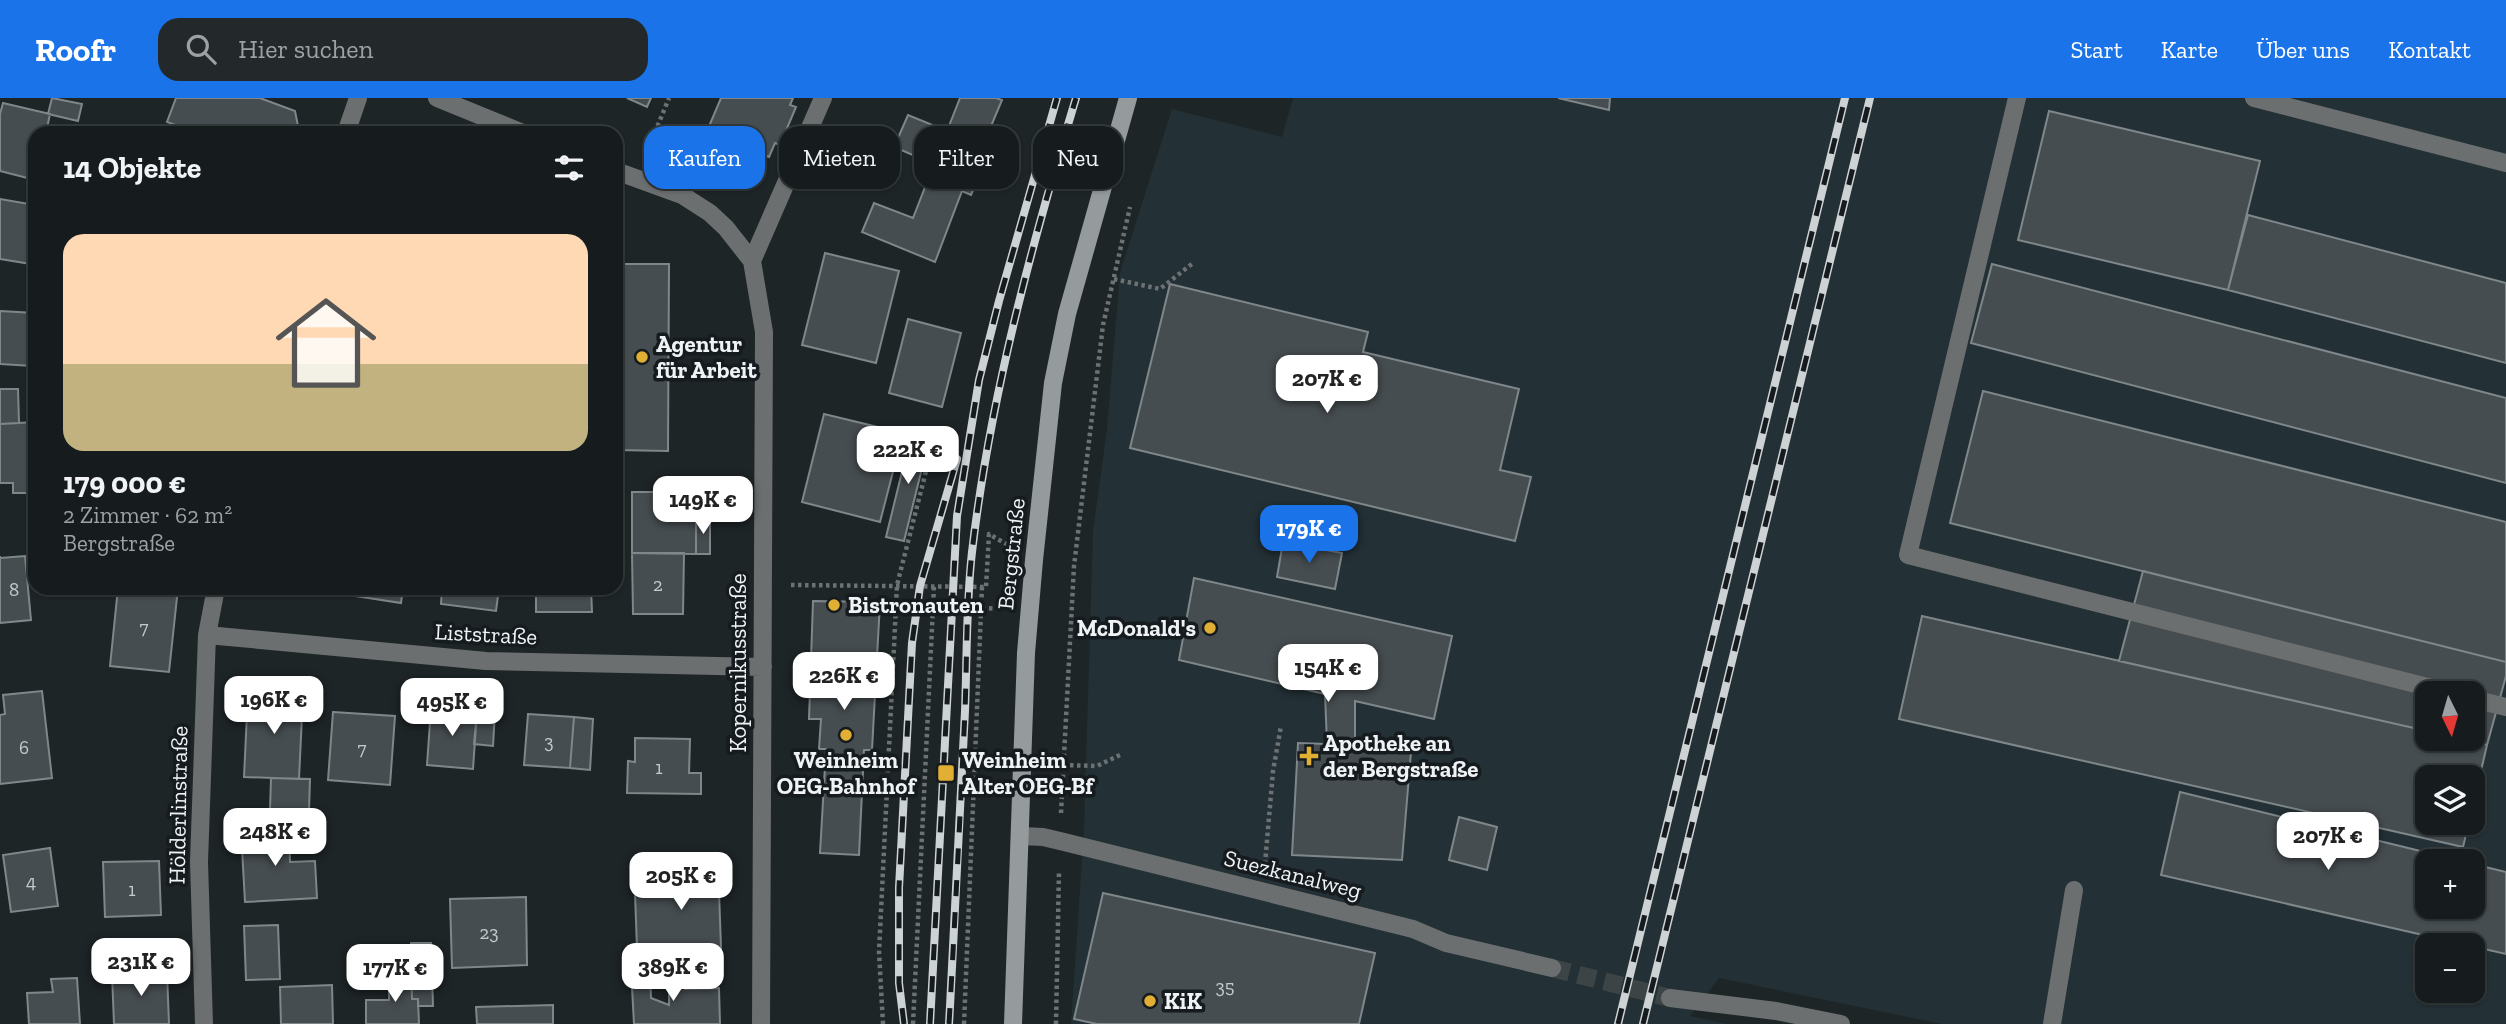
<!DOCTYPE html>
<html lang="de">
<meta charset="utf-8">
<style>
:root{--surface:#161c1d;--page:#23292a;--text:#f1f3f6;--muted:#9ea1a4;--line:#353a3b;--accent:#1a73e8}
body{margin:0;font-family:"Zilla Slab",serif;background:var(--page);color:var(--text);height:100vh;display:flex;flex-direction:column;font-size:26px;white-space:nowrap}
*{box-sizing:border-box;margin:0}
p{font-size:23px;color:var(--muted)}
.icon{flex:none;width:38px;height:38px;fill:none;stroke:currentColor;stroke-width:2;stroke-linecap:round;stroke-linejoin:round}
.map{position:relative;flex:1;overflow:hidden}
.details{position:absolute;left:28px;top:28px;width:595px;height:469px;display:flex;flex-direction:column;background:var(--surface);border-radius:21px;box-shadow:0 2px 5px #0004,0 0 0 2px var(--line)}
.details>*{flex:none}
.top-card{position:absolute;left:644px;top:28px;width:665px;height:63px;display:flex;gap:14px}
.needle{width:46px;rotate:175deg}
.tools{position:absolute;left:2415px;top:583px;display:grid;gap:14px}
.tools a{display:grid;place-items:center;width:70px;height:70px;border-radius:14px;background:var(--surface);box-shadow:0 2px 5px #0004,0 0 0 2px var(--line);font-size:35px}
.price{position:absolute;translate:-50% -60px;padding:0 16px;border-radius:14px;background:#fff;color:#222;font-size:23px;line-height:46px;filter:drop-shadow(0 2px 4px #0008)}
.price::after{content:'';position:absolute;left:50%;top:42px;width:21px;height:16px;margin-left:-10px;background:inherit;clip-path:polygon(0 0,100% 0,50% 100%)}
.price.on{background:var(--accent);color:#fff}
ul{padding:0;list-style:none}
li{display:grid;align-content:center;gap:14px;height:371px;padding:0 35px}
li+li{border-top:2px solid var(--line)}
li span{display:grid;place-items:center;height:217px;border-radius:21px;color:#555}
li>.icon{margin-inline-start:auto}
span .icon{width:126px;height:126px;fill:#fffc;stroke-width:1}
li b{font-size:30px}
h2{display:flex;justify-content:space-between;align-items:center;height:84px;padding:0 35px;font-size:30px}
.pill{padding:0 24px;border-radius:21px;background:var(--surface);box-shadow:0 2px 5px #0004,0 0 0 2px var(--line);font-size:24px;line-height:63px}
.pill.on{background:var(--accent);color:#fff}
header{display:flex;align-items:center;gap:42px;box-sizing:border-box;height:98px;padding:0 35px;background:var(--accent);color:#fff}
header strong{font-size:33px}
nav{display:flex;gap:38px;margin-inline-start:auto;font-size:24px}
.search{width:490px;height:63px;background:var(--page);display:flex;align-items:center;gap:18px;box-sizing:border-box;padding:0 24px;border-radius:21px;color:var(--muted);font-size:26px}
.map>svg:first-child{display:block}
.built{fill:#233035;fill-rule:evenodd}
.building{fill:#464d50;stroke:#7f878a;stroke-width:2}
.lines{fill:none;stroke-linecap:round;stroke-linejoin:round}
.street-tunnel{stroke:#3d4446;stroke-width:18;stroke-dasharray:18 9;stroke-linecap:butt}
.path{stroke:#6c7274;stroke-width:4.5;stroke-dasharray:3.5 3.5;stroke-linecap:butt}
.lane{stroke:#6c6f70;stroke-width:18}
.street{stroke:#6c6f70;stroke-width:18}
.secondary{stroke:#959a9d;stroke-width:18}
.rail-casing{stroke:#cdd2d4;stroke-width:8}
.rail{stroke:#151b1e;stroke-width:5;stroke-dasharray:16;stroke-linecap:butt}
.poi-dot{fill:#e1af34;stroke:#151b1e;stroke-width:2.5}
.labels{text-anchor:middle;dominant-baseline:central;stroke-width:7;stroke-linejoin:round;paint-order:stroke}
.number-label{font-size:19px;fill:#c5cacc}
.poi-label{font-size:23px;font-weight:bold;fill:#eff3f5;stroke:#151b1e;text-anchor:start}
.street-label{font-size:23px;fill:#eff3f5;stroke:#151b1e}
</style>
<header>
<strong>Roofr</strong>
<div class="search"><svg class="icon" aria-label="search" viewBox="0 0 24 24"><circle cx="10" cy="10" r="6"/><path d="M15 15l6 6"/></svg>Hier suchen</div>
<nav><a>Start</a><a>Karte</a><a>Über uns</a><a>Kontakt</a></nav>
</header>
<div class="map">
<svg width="2506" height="926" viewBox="0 0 2506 926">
<rect width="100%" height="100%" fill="#1e2527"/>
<path class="built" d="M 1293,0 L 2506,0 L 2506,926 L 1942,926 L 1719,880 L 1690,918 L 1727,926 L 1071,926 L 1084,732 L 1093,433 L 1107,331 L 1120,175 L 1172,11 L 1282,39 ZM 2427,595 L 2473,595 L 2473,640 L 2427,640 ZM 2427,679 L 2473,679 L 2473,724 L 2427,724 ZM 2427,763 L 2473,763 L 2473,808 L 2427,808 ZM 2427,847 L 2473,847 L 2473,892 L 2427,892 Z"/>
<path class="building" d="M 52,0 L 82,6 L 78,23 L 48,16 Z
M 176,0 L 260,0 L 295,13 L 298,28 L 295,35 L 197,35 L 167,24 Z
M 627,0 L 651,0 L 647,9 Z
M 721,0 L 793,0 L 790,7 L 796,9 L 780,47 L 775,45 L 769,59 L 707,33 Z
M 960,0 L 996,0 L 1002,2 L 970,78 L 978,81 L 971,97 L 962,93 L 935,164 L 862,134 L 874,105 L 913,120 L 934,66 L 894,49 L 908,17 L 947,33 Z
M 1558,0 L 1610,0 L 1609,12 Z
M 3,5 L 50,16 L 46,35 L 35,35 L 35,82 L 0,73 L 0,16 Z
M 2049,13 L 2260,63 L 2228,192 L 2018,142 Z
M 0,101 L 35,107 L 35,137 L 31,166 L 0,161 Z
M 2248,117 L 2506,185 L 2506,265 L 2228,192 Z
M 825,155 L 899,173 L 876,265 L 802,247 Z
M 616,166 L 669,166 L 668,353 L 616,352 Z
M 1992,166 L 2506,300 L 2506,385 L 1971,245 Z
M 1170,186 L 1368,234 L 1363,254 L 1519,291 L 1500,372 L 1531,379 L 1515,443 L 1130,350 Z
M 0,213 L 35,215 L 35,259 L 33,259 L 32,268 L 0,266 Z
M 908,221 L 961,235 L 942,309 L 889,295 Z
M 0,291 L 18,291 L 19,325 L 0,326 Z
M 1983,293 L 2506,424 L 2506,564 L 1950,425 Z
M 824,316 L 903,335 L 880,424 L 802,404 Z
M 35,324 L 35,384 L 31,384 L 31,395 L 13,395 L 13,385 L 0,385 L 0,326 Z
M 912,333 L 930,338 L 904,443 L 886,439 Z
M 632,394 L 696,394 L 696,456 L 632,455 Z
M 696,421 L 710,421 L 710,456 L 696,456 Z
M 1283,444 L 1342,455 L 1335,491 L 1277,479 Z
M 632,455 L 684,455 L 683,516 L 633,516 Z
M 0,458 L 0,460 L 25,458 L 31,522 L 0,525 Z
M 2143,473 L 2506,564 L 2506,578 L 2487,647 L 2458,640 L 2473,640 L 2473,595 L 2427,595 L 2427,633 L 2119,563 Z
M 1194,480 L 1452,538 L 1434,621 L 1355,603 L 1355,650 L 1411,654 L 1402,762 L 1292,757 L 1298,645 L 1327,646 L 1325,596 L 1179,562 Z
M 118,490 L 178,490 L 169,574 L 110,568 Z
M 357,490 L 403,490 L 401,505 L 355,498 Z
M 442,490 L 499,490 L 496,513 L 441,506 Z
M 536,490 L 591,490 L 592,514 L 536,514 Z
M 813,503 L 880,504 L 872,652 L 864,652 L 859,757 L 820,755 L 826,651 L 819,651 L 821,621 L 809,621 Z
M 1922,518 L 2427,633 L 2427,640 L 2458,640 L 2487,647 L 2473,707 L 2473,679 L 2427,679 L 2427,724 L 2469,724 L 2463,749 L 1899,621 Z
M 42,593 L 52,680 L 0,686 L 0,617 L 5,616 L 3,597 Z
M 248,594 L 303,596 L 299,681 L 244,679 Z
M 431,610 L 477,613 L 473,671 L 427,667 Z
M 477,613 L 495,614 L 493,648 L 474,646 Z
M 333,614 L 395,618 L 390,687 L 328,682 Z
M 528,616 L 574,619 L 570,670 L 524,667 Z
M 574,619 L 593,621 L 590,672 L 570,670 Z
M 635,640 L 690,641 L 689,675 L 701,675 L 701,696 L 627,695 L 628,663 L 635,664 Z
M 271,680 L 310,681 L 309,713 L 270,712 Z
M 2180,694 L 2461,763 L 2427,763 L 2427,808 L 2473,808 L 2473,766 L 2506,774 L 2506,856 L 2161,777 Z
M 1459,719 L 1497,729 L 1487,772 L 1449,762 Z
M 289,730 L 290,764 L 315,763 L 317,800 L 245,804 L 241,733 Z
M 50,750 L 58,808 L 11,814 L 3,757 Z
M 159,763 L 161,817 L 105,819 L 103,764 Z
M 718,765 L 722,878 L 695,879 L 693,848 L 637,850 L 634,768 Z
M 1103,795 L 1375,855 L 1359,926 L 1097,926 L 1074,921 Z
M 526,799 L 527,867 L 452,870 L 450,801 Z
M 278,827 L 280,881 L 246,882 L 244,828 Z
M 166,842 L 167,874 L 135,875 L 134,843 Z
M 411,845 L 431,845 L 433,908 L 418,908 L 418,901 L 412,901 Z
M 650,870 L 651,900 L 669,907 L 669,884 L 685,884 L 685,891 L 719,890 L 720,926 L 634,926 L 631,871 Z
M 167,874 L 169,926 L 114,926 L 112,876 Z
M 389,876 L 411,876 L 412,901 L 418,901 L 419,926 L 366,926 L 366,902 L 389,902 Z
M 77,880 L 80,926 L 29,926 L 27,895 L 53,894 L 51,881 Z
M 332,887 L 333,926 L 281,926 L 280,889 Z
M 553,907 L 553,926 L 477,926 L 476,909 Z"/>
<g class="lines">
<path class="street-tunnel" d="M 1552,870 L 1670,900"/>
<path class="path" d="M 647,54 L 669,0
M 1114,181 L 1160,191 L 1193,165
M 791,487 L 986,489 L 989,436 L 1008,447
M 982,510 L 1002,511
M 1063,667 L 1097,668 L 1122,656
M 1061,715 L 1074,468 L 1103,227 L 1130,109
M 1265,766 L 1273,673 L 1281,628
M 883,926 L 879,854 L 897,487 L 936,334
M 913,926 L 934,488
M 964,926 L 982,489
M 1056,926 L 1059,773"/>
<path class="lane" d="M 2017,0 L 1908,457 L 2451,595
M 2254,0 L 2506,65
M 2473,601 L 2506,609
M 2052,926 L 2074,792"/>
<path class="street" d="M 437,0 L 523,35
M 346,35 L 358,0
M 616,73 L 682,97 L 710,115 L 726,130 L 752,163 L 764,234 L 761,926
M 752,163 L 823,0
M 207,537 L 486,563 L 763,569
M 1021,738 L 1043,739 L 1060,743 L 1413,831 L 1446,845 L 1552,870
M 1670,900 L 1776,913 L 1841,926
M 204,926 L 199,764 L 207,537 L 216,490"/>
<path class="secondary" d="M 1013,926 L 1026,555 L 1034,462 L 1053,285 L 1067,216 L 1128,0"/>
<g class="rail-casing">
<path id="rail" d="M 904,926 L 899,885 L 899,790 L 912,545 L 920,488 L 957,361
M 930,926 L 957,418 L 979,282 L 999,203 L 1057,0
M 949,926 C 955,822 960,718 965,613 C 967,561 966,507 972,454 C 990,300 1031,149 1076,0
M 1618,926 L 1845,0
M 1643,926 L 1870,0"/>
</g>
<use href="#rail" class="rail"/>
</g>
<g class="poi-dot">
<circle cx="642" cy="259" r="7"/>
<circle cx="834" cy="507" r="7"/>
<circle cx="1210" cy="530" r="7"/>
<circle cx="846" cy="637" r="7"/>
<path d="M1305.5 647.5h7v7h7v7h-7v7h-7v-7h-7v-7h7z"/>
<rect x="937" y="666" width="18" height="18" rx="3.5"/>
<circle cx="1150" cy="903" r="7"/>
</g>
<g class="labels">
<g class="number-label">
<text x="658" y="486">2</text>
<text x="14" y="491">8</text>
<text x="144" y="529">7</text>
<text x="549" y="643">3</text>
<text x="24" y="649">6</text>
<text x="362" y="650">7</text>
<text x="659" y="669">1</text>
<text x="31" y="783">4</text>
<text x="132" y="791">1</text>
<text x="489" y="834">23</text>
<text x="1225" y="888">35</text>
</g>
<g class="poi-label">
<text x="656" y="246">Agentur<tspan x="656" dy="26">für Arbeit</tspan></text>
<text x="848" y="507">Bistronauten</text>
<text x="1196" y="530" text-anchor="end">McDonald's</text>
<text x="1323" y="645">Apotheke an<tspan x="1323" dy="26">der Bergstraße</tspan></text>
<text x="846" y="662" text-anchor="middle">Weinheim<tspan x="846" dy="26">OEG-Bahnhof</tspan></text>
<text x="962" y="662">Weinheim<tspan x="962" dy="26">Alter OEG-Bf</tspan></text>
<text x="1164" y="903">KiK</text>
</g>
<g class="street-label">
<text transform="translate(1011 456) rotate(-84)">Bergstraße</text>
<text transform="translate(486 536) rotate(3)">Liststraße</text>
<text transform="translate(738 565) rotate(-90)">Kopernikusstraße</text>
<text transform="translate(178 707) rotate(-89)">Hölderlinstraße</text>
<text transform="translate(1293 776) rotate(14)">Suezkanalweg</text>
</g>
</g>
</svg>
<div class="tools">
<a><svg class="needle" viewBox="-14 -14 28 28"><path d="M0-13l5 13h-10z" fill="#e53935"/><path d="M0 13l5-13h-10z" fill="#9ea1a4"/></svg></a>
<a><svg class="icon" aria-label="layers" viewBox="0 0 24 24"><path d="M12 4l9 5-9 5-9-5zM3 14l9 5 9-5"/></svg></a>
<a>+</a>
<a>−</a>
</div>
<b class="price" style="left:1327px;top:317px">207K €</b>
<b class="price" style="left:908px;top:388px">222K €</b>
<b class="price" style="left:703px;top:438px">149K €</b>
<b class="price on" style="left:1309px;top:467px">179K €</b>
<b class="price" style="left:1328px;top:606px">154K €</b>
<b class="price" style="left:844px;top:614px">226K €</b>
<b class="price" style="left:274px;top:638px">196K €</b>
<b class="price" style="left:452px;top:640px">495K €</b>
<b class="price" style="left:275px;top:770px">248K €</b>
<b class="price" style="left:2328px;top:774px">207K €</b>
<b class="price" style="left:681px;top:814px">205K €</b>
<b class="price" style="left:141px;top:900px">231K €</b>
<b class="price" style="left:673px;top:905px">389K €</b>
<b class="price" style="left:395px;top:906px">177K €</b>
<div class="top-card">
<a class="pill on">Kaufen</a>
<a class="pill">Mieten</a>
<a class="pill">Filter</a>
<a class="pill">Neu</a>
</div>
<section class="details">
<h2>14 Objekte<svg class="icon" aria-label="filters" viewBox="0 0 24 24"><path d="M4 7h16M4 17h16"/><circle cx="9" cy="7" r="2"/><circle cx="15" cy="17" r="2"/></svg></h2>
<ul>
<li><span style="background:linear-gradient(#ffd9b3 60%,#c2b280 0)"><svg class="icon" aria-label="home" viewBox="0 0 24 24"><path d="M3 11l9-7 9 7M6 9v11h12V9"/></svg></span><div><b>179 000 €</b><p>2 Zimmer · 62 m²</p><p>Bergstraße</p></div></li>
</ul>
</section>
</div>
